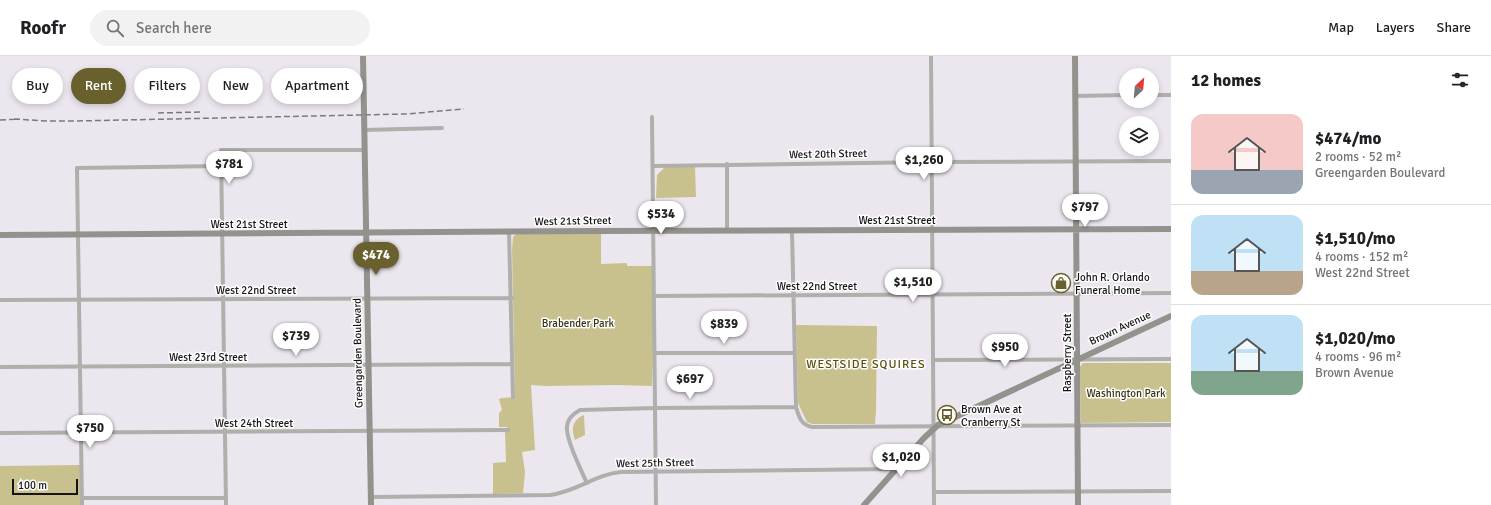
<!DOCTYPE html>
<meta charset="utf-8">
<style>
:root{--surface:#fff;--page:#f2f2f2;--text:#202124;--muted:#757577;--line:#e0e0e0;--accent:#68612d}
body{margin:0;font-family:Signika,sans-serif;background:var(--page);color:var(--text);height:100vh;display:flex;flex-direction:column;font-size:15px;white-space:nowrap}
*{box-sizing:border-box;margin:0}
p{font-size:13px;color:var(--muted)}
.icon{flex:none;width:22px;height:22px;fill:none;stroke:currentColor;stroke-width:2;stroke-linecap:round;stroke-linejoin:round}
.map{position:relative;flex:1;overflow:hidden}
.drawer{display:flex;flex-direction:column;background:var(--surface);width:320px}
.drawer>*{flex:none}
.hud{position:absolute;left:12px;top:12px;width:380px;height:36px;display:flex;gap:8px}
.needle{width:26px;rotate:26deg}
.tools{position:absolute;left:1119px;top:12px;display:grid;gap:8px}
.tools a{display:grid;place-items:center;width:40px;height:40px;border-radius:50%;background:var(--surface);box-shadow:0 2px 6px #0003;font-size:20px}
.scale{position:absolute;left:12px;bottom:10px;width:66px;box-sizing:border-box;padding-left:4px;border:2px solid #161417;border-top:0;font-size:11px;line-height:14px;white-space:nowrap;color:#161417;-webkit-text-stroke:3px #fff;paint-order:stroke}
.price{position:absolute;translate:-50% -34px;padding:0 9px;border-radius:14px;background:#fff;color:#222;font-size:13px;line-height:26px;filter:drop-shadow(0 1px 2px #0008)}
.price::after{content:'';position:absolute;left:50%;top:24px;width:12px;height:9px;margin-left:-6px;background:inherit;clip-path:polygon(0 0,100% 0,50% 100%)}
.price.on{background:var(--accent);color:#fff}
ul{padding:0;list-style:none}
li{display:flex;align-items:center;gap:12px;height:100px;padding:0 20px}
li+li{border-top:1px solid var(--line)}
li span{display:grid;place-items:center;flex:none;width:112px;height:80px;border-radius:12px;color:#555}
li>.icon{margin-inline-start:auto}
span .icon{width:48px;height:48px;fill:#fffc;stroke-width:1}
li b{font-size:17px}
h2{display:flex;justify-content:space-between;align-items:center;height:48px;padding:0 20px;font-size:17px}
.pill{padding:0 14px;border-radius:18px;background:var(--surface);box-shadow:0 2px 6px #0003;font-size:14px;line-height:36px}
.pill.on{background:var(--accent);color:#fff}
header{display:flex;align-items:center;gap:24px;box-sizing:border-box;height:56px;padding:0 20px;background:var(--surface);border-bottom:1px solid var(--line)}
header strong{font-size:19px}
nav{display:flex;gap:22px;margin-inline-start:auto;font-size:14px}
.search{width:280px;height:36px;background:var(--page);display:flex;align-items:center;gap:10px;box-sizing:border-box;padding:0 14px;border-radius:22px;color:var(--muted);font-size:15px}
main{display:flex;flex:1;min-height:0}
.map>svg:first-child{display:block}
.green{fill:#c8c18d}
.lines{fill:none;stroke-linecap:round;stroke-linejoin:round}
.street{stroke:#afafab;stroke-width:4}
.secondary{stroke:#93928d;stroke-width:6}
.rail{stroke:#7c797e;stroke-width:1.5;stroke-dasharray:6 3;stroke-linecap:butt}
.labels{text-anchor:middle;dominant-baseline:central;stroke-width:3;stroke-linejoin:round;paint-order:stroke}
.street-label{font-size:11px;fill:#161417;stroke:#fff}
.poi-label{font-size:11px;fill:#161417;stroke:#fff;text-anchor:start}
.park-label{font-size:11px;fill:#393411;stroke:#fff}
.neighbourhood-label{font-size:12px;letter-spacing:1px;fill:#574e0f;stroke:#fff}
</style>
<header>
<strong>Roofr</strong>
<div class="search"><svg class="icon" aria-label="search" viewBox="0 0 24 24"><circle cx="10" cy="10" r="6"/><path d="M15 15l6 6"/></svg>Search here</div>
<nav><a>Map</a><a>Layers</a><a>Share</a></nav>
</header>
<main>
<div class="map">
<svg width="1171" height="449" viewBox="0 0 1171 449">
<rect width="100%" height="100%" fill="#ece7ef"/>
<path class="green" d="M 665,111 L 695,111 L 696,141 L 656,142 L 657,119 Z
M 516,178 L 601,178 L 601,208 L 627,207 L 627,210 L 652,210 L 654,265 L 652,330 L 616,329 L 545,330 L 531,329 L 535,394 L 522,396 L 525,416 L 523,437 L 493,438 L 493,407 L 506,406 L 505,376 L 508,376 L 507,371 L 499,371 L 499,357 L 502,354 L 499,343 L 502,342 L 515,341 L 512,194 L 513,181 Z
M 796,269 L 877,270 L 876,355 L 875,368 L 812,368 L 807,366 L 798,347 Z
M 1083,307 L 1171,307 L 1171,366 L 1081,367 L 1080,311 Z
M 584,359 L 585,379 L 575,384 C 571,373 572,364 584,359 Z
M 80,409 L 80,449 L 0,449 L 0,410 Z"/>
<g class="lines">
<path class="street" d="M 931,0 L 934,449
M 1152,39 L 1171,39
M 1075,40 L 1126,39
M 652,61 C 653,190 655,320 656,449
M 364,74 L 442,72
M 727,108 L 727,175
M 653,110 L 931,106 L 1171,105
M 792,175 L 796,351 C 799,361 801,369 812,371 L 1171,369
M 509,176 L 513,341
M 655,240 L 1171,237
M 0,244 L 512,242
M 655,297 L 794,297
M 933,304 L 1171,303
M 0,311 L 512,308
M 0,377 L 508,374
M 587,427 C 582,417 578,407 574,398 C 568,381 559,365 580,354 L 655,352 L 796,351
M 934,436 L 1171,435
M 371,441 L 550,439 C 576,436 596,418 621,416 L 896,413
M 82,442 L 226,442
M 82,449 L 77,112 L 221,110
M 226,449 L 221,94 L 364,94"/>
<path class="secondary" d="M 363,0 L 371,449
M 1075,0 L 1078,449
M 0,179 L 597,175 L 1171,173
M 864,449 L 924,382 L 938,369 L 1171,260"/>
<path class="rail" d="M 158,57 L 200,56
M 14,63 L 47,65 L 77,65 L 406,58 L 464,53
M 0,64 L 18,63"/>
</g>
<defs>
<g id="shop-ring" transform="scale(1)"><circle r="9.5" fill="#fff" stroke="#68612d" stroke-width="1.5"/><path d="M-5-2.5h2.3a2.7 3.5 0 0 1 5.4 0H5L5.5 6h-11ZM-1.5-2.5h3a1.5 2.3 0 0 0-3 0Z" fill="#68612d"/></g>
<g id="bus-ring" transform="scale(1)"><circle r="9.5" fill="#fff" stroke="#68612d" stroke-width="1.5"/><path d="M-5-6H5V4H4V6H2V4H-2V6H-4V4H-5ZM-3.5-4V0h7V-4ZM-3.5 1.2v1.5H-2V1.2ZM2 1.2v1.5H3.5V1.2Z" fill="#68612d"/></g>
</defs>
<g fill-rule="evenodd">
<use href="#shop-ring" x="1061" y="227"/>
<use href="#bus-ring" x="947" y="359"/>
</g>
<g class="labels">
<g class="street-label">
<text transform="translate(828 98) rotate(-1)">West 20th Street</text>
<text x="897" y="164">West 21st Street</text>
<text transform="translate(573 165) rotate(-1)">West 21st Street</text>
<text x="249" y="168">West 21st Street</text>
<text x="817" y="230">West 22nd Street</text>
<text x="256" y="234">West 22nd Street</text>
<text transform="translate(1120 272) rotate(-25)">Brown Avenue</text>
<text transform="translate(358 297) rotate(-91)">Greengarden Boulevard</text>
<text transform="translate(1067 297) rotate(-90)">Raspberry Street</text>
<text x="208" y="301">West 23rd Street</text>
<text x="254" y="367">West 24th Street</text>
<text transform="translate(655 407) rotate(-1)">West 25th Street</text>
</g>
<g class="poi-label">
<text x="1075" y="221">John R. Orlando<tspan x="1075" dy="13">Funeral Home</tspan></text>
<text x="961" y="353">Brown Ave at<tspan x="961" dy="13">Cranberry St</tspan></text>
</g>
<g class="park-label">
<text x="578" y="267">Brabender Park</text>
<text x="1126" y="337">Washington Park</text>
</g>
<g class="neighbourhood-label">
<text x="866" y="308">WESTSIDE SQUIRES</text>
</g>
</g>
</svg>
<div class="tools">
<a><svg class="needle" viewBox="-14 -14 28 28"><path d="M0-13l5 13h-10z" fill="#e53935"/><path d="M0 13l5-13h-10z" fill="#757577"/></svg></a>
<a><svg class="icon" aria-label="layers" viewBox="0 0 24 24"><path d="M12 4l9 5-9 5-9-5zM3 14l9 5 9-5"/></svg></a>
</div>
<div class="scale">100 m</div>
<b class="price" style="left:924px;top:125px">$1,260</b>
<b class="price" style="left:229px;top:129px">$781</b>
<b class="price" style="left:1085px;top:172px">$797</b>
<b class="price" style="left:661px;top:179px">$534</b>
<b class="price on" style="left:376px;top:220px">$474</b>
<b class="price" style="left:913px;top:247px">$1,510</b>
<b class="price" style="left:724px;top:289px">$839</b>
<b class="price" style="left:296px;top:301px">$739</b>
<b class="price" style="left:1005px;top:312px">$950</b>
<b class="price" style="left:690px;top:344px">$697</b>
<b class="price" style="left:90px;top:393px">$750</b>
<b class="price" style="left:901px;top:422px">$1,020</b>
<div class="hud">
<a class="pill">Buy</a>
<a class="pill on">Rent</a>
<a class="pill">Filters</a>
<a class="pill">New</a>
<a class="pill">Apartment</a>
</div>
</div>
<section class="drawer">
<h2>12 homes<svg class="icon" aria-label="filters" viewBox="0 0 24 24"><path d="M4 7h16M4 17h16"/><circle cx="9" cy="7" r="2"/><circle cx="15" cy="17" r="2"/></svg></h2>
<ul>
<li><span style="background:linear-gradient(#f6c9c9 70%,#9aa5b1 0)"><svg class="icon" aria-label="home" viewBox="0 0 24 24"><path d="M3 11l9-7 9 7M6 9v11h12V9"/></svg></span><div><b>$474/mo</b><p>2 rooms · 52 m²</p><p>Greengarden Boulevard</p></div></li>
<li><span style="background:linear-gradient(#bfe0f5 70%,#b9a48a 0)"><svg class="icon" aria-label="home" viewBox="0 0 24 24"><path d="M3 11l9-7 9 7M6 9v11h12V9"/></svg></span><div><b>$1,510/mo</b><p>4 rooms · 152 m²</p><p>West 22nd Street</p></div></li>
<li><span style="background:linear-gradient(#bfe0f5 70%,#7fa58c 0)"><svg class="icon" aria-label="home" viewBox="0 0 24 24"><path d="M3 11l9-7 9 7M6 9v11h12V9"/></svg></span><div><b>$1,020/mo</b><p>4 rooms · 96 m²</p><p>Brown Avenue</p></div></li>
</ul>
</section>
</main>
